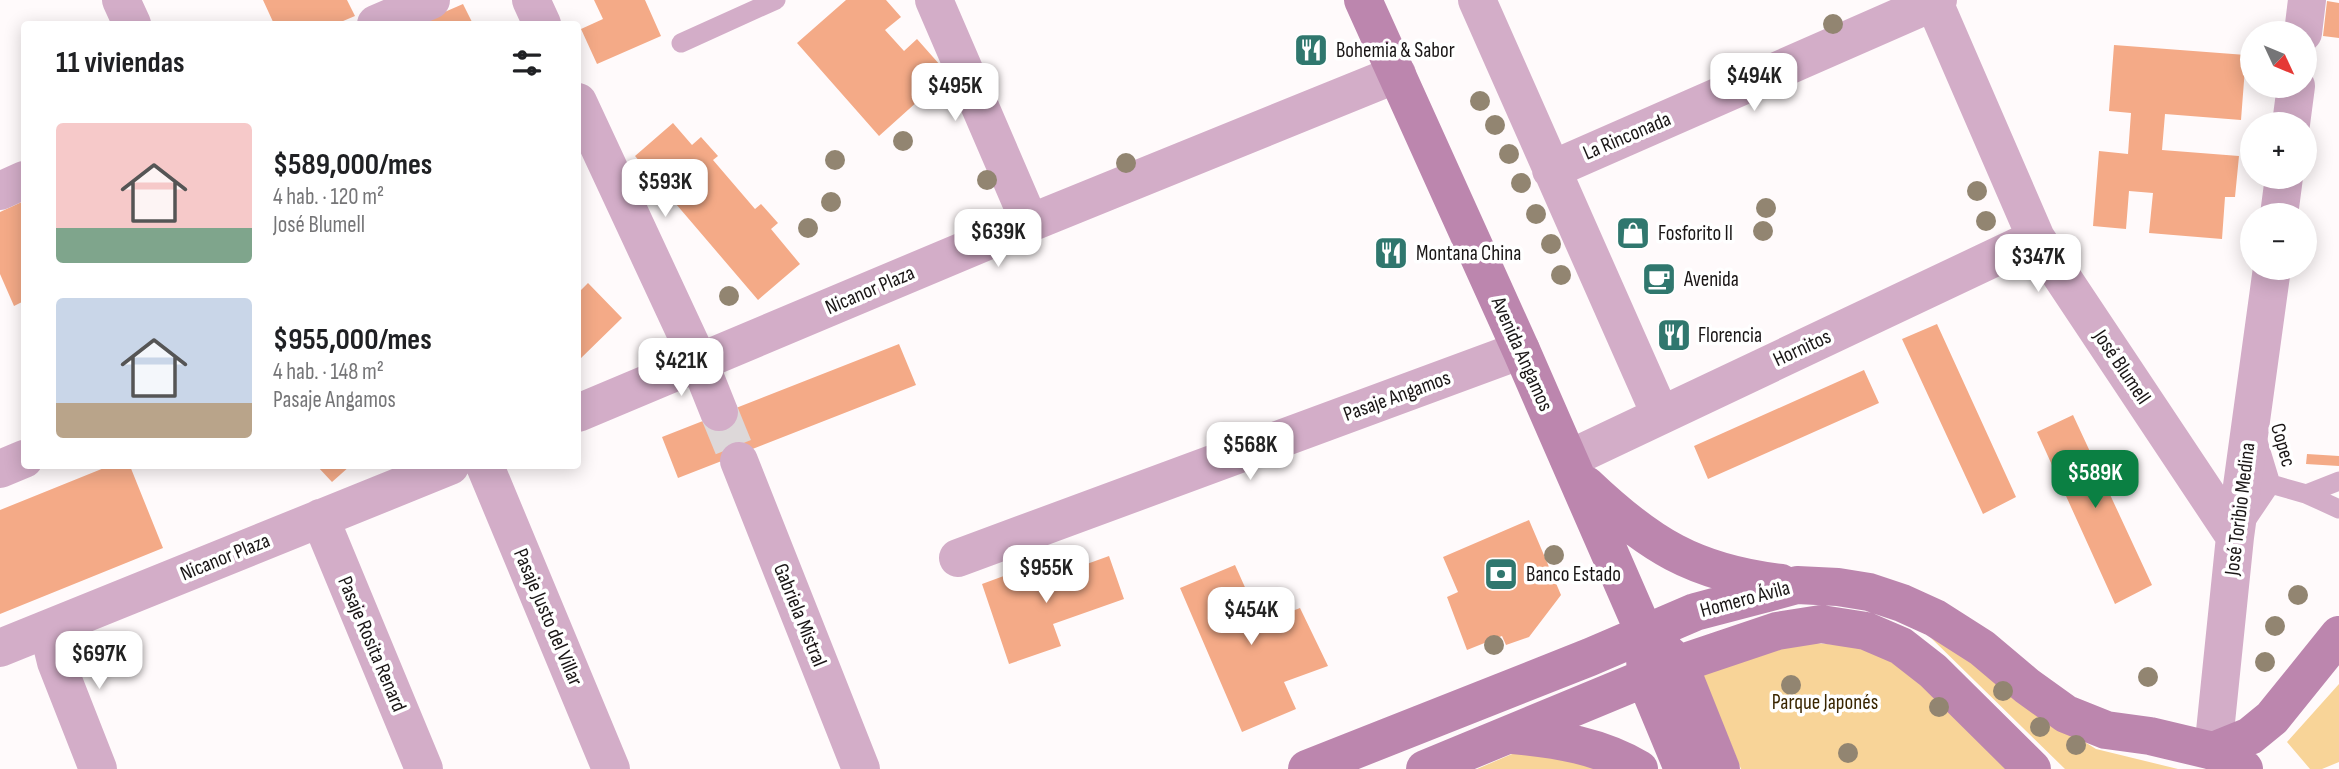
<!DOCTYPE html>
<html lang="es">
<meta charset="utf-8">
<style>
:root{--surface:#fff;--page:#f6f6f6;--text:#202124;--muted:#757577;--accent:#0b8043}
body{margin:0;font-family:"Sofia Sans Condensed",sans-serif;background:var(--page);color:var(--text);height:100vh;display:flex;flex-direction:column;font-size:26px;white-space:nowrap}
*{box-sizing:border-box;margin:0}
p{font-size:23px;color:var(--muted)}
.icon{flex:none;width:38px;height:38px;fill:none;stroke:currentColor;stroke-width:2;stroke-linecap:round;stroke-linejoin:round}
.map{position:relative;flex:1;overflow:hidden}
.panel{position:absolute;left:21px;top:21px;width:560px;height:448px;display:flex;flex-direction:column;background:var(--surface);border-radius:7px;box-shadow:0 4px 18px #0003}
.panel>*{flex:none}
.needle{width:46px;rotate:134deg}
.fabs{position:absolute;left:2240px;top:21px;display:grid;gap:14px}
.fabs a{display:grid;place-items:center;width:77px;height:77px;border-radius:50%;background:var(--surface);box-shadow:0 4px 18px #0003;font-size:35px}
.price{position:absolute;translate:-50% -60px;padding:0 16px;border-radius:14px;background:#fff;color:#222;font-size:23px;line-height:46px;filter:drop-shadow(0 2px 4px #0008)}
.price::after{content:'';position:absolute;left:50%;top:42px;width:21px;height:16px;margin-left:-10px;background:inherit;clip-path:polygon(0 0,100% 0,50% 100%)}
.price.on{background:var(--accent);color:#fff}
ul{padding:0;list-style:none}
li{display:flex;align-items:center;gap:21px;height:175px;padding:0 35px}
li span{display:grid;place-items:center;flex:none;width:196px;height:140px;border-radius:7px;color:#555}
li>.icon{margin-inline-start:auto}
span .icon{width:84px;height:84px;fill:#fffc;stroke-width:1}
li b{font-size:30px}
h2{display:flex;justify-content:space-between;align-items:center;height:84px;padding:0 35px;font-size:30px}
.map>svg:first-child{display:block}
.green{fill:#f8d498}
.building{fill:#f4aa87}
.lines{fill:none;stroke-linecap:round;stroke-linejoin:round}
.minor-tunnel{stroke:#ddd8d9;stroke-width:38;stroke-dasharray:38 19;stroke-linecap:butt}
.service{stroke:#d3adc8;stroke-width:19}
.minor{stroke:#d3adc8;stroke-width:38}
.secondary{stroke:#bc86ae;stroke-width:38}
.tree{fill:#928571}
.labels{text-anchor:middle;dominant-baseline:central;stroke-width:7;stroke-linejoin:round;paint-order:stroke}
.poi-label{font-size:21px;fill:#1a1616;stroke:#fff;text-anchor:start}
.street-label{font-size:21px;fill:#1a1616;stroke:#fff}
.park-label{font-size:21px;fill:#392500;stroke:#fff}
</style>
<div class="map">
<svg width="2339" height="769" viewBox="0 0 2339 769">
<rect width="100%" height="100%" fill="#fffafb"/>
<path class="green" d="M 1936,627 L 2056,724 L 2096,749 L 2178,769 L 2065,769 L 1928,635 Z
M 1780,640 L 1887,649 L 2018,769 L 1741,769 L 1701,670 Z
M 2339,684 L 2339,762 L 2322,769 L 2310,769 L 2287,742 Z
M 1519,751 L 1608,769 L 1477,769 Z"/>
<path class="building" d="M 263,0 L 347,0 L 355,16 L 336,24 L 274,24 Z
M 594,0 L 645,0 L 661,36 L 597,64 L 581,29 L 603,19 Z
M 846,0 L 886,0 L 901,17 L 885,30 L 904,51 L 917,39 L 948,74 L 879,136 L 797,43 Z
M 2327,1 L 2339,3 L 2339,38 L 2323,36 Z
M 463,4 L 473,24 L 417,24 Z
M 2114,45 L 2246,55 L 2241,120 L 2165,114 L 2162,150 L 2239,156 L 2235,197 L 2225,197 L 2222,239 L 2149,233 L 2153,193 L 2129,191 L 2126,229 L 2093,226 L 2099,151 L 2128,154 L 2131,113 L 2109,111 Z
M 673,123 L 692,145 L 701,137 L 718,156 L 713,160 L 755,209 L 761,204 L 778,223 L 771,229 L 800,264 L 758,300 L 635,156 Z
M 24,201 L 24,301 L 14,306 L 0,274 L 0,212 Z
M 588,283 L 622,318 L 578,361 L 578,293 Z
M 1937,324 L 2016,497 L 1983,514 L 1902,339 Z
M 899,344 L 916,385 L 678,478 L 662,437 Z
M 1864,370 L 1879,403 L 1708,479 L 1694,446 Z
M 2073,415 L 2152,585 L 2115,604 L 2037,432 Z
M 2307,454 L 2339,456 L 2339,466 L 2306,464 Z
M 109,466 L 130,466 L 163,548 L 0,614 L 0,510 Z
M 317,466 L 350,466 L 332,482 Z
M 1529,520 L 1561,595 L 1529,637 L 1506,645 L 1502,636 L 1467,650 L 1447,597 L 1458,592 L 1443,557 Z
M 1109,556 L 1124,599 L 1053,624 L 1061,646 L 1009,664 L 982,584 L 1034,565 L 1039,580 L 1051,576 L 1055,587 L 1077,580 L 1073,569 Z
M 1235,565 L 1261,623 L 1300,608 L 1328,666 L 1284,682 L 1296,709 L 1242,732 L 1180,588 Z"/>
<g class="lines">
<path class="minor-tunnel" d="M 719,412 L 739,461"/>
<path class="service" d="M 681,43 L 776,0
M 2257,438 L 2271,484
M 2306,494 L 2339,481
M 2246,521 L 2271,484 L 2306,494 L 2339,509"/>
<path class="minor" d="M 121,0 L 132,24
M 531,0 L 542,24
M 934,0 L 1030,223
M 1477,0 L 1660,414
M 1933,0 L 2036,238 L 2235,537
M 376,24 L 431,0
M 2303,33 L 2307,0
M 578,102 L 699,362 L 719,412
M 2291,124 L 2296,86
M 1551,170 L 1938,0
M 0,191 L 24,180
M 2279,215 L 2284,177
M 578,413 L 1030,223 L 1397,74
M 1569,459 L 2036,238
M 739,461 L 861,769
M 485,466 L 611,769
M 0,469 L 24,459
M 320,518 L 424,769
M 958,558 L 1521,350
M 48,629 L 56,662 L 98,769
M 0,648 L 450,466
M 2213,751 L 2235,537 L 2272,268"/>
<path class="secondary" d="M 1363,0 L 1521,350 L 1644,632 L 1646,680 L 1683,769
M 1586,485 C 1648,544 1694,573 1781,583
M 1661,648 L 1679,664 L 1721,769
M 1513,735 C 1557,739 1600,746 1639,769
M 2213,751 L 2250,736 L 2272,718 L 2339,635
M 1307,769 L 1590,657 L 1695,612 L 1797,585 L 1838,587 L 1869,592 L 1902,603 L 1935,618 L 1982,648 L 2027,686 L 2066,714 L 2106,730 L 2150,736 L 2213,751 L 2244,769
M 1425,769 L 1679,664 L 1777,631 L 1821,624 L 1866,631 L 1901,646 L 1933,671 L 2032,769"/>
</g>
<g class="tree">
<circle cx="1833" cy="24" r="10"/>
<circle cx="1480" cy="101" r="10"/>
<circle cx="1495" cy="125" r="10"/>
<circle cx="903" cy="141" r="10"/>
<circle cx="1509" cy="154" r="10"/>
<circle cx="835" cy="160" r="10"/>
<circle cx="1126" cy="163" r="10"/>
<circle cx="987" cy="180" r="10"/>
<circle cx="1521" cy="183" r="10"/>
<circle cx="1977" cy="191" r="10"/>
<circle cx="831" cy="202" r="10"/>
<circle cx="1766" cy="208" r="10"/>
<circle cx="1536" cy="214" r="10"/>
<circle cx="1986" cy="221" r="10"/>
<circle cx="808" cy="228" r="10"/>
<circle cx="1763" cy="231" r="10"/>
<circle cx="1551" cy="244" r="10"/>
<circle cx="1561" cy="275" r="10"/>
<circle cx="729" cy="296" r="10"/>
<circle cx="1554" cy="555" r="10"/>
<circle cx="2298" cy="595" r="10"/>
<circle cx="2275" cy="626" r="10"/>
<circle cx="1494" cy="645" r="10"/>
<circle cx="2265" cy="662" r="10"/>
<circle cx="2148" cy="677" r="10"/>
<circle cx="1791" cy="685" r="10"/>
<circle cx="2003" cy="691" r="10"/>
<circle cx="1939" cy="707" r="10"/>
<circle cx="2040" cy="727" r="10"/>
<circle cx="2076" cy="745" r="10"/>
<circle cx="1848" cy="753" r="10"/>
</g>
<defs>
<g id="restaurant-square" transform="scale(1.75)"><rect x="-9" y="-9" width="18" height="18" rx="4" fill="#30776e" stroke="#fff"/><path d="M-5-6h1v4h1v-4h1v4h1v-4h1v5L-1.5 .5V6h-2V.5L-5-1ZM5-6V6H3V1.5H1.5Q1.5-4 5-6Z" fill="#fff"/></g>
<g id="shop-square" transform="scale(1.75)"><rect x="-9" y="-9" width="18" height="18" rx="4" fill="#30776e" stroke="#fff"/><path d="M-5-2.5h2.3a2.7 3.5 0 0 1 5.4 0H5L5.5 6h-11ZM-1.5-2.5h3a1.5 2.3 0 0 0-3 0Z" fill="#fff"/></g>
<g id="cafe-square" transform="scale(1.75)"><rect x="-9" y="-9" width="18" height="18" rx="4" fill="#30776e" stroke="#fff"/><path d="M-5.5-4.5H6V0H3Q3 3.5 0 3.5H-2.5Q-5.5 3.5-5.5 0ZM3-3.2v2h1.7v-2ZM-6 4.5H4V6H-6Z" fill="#fff"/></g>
<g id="bank-square" transform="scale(1.75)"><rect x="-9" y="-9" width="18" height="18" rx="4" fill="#30776e" stroke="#fff"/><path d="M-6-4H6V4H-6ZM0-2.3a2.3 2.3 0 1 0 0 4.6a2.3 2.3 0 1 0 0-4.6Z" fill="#fff"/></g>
</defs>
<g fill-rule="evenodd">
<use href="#restaurant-square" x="1311" y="50"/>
<use href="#shop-square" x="1633" y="233"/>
<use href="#restaurant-square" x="1391" y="253"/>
<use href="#cafe-square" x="1659" y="279"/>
<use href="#restaurant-square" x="1674" y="335"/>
<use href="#bank-square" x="1501" y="574"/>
</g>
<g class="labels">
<g class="poi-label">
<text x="1336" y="50">Bohemia &amp; Sabor</text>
<text x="1658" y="233">Fosforito II</text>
<text x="1416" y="253">Montana China</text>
<text x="1684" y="279">Avenida</text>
<text x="1698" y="335">Florencia</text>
<text x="1526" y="574">Banco Estado</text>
</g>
<g class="street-label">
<text transform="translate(1627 136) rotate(-23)">La Rinconada</text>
<text transform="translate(870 290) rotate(-23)">Nicanor Plaza</text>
<text transform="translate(1802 348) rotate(-25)">Hornitos</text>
<text transform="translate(1522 354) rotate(66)">Avenida Angamos</text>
<text transform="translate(2122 367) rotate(56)">José Blumell</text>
<text transform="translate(1397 396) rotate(-20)">Pasaje Angamos</text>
<text transform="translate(2283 445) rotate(74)">Copec</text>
<text transform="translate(2240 509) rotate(-83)">José Toribio Medina</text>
<text transform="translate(225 557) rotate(-22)">Nicanor Plaza</text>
<text transform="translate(1745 599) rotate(-15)">Homero Ávila</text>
<text transform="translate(800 615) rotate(68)">Gabriela Mistral</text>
<text transform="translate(548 617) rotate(67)">Pasaje Justo del Villar</text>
<text transform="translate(372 644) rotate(67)">Pasaje Rosita Renard</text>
</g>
<g class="park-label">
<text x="1825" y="702">Parque Japonés</text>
</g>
</g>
</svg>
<div class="fabs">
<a><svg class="needle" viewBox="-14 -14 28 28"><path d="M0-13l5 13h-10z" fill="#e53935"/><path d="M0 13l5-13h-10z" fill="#757577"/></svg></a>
<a>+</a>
<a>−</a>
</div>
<b class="price" style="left:1754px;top:113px">$494K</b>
<b class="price" style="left:955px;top:123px">$495K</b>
<b class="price" style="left:665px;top:219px">$593K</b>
<b class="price" style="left:998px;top:269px">$639K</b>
<b class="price" style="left:2038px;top:294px">$347K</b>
<b class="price" style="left:681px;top:398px">$421K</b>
<b class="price" style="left:1250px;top:482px">$568K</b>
<b class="price on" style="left:2095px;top:510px">$589K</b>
<b class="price" style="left:1046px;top:605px">$955K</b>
<b class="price" style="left:1251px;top:647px">$454K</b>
<b class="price" style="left:99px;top:691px">$697K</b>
<section class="panel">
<h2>11 viviendas<svg class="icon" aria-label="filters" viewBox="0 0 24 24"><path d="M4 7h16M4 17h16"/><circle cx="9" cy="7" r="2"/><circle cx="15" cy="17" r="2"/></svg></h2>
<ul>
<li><span style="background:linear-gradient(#f6c9c9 75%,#7fa58c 0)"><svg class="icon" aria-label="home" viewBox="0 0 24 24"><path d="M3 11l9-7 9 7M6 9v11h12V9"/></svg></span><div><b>$589,000/mes</b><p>4 hab. · 120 m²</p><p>José Blumell</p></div></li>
<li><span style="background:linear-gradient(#c9d6e8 75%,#b9a48a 0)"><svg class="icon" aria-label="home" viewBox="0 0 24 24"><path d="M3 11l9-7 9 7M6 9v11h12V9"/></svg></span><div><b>$955,000/mes</b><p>4 hab. · 148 m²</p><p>Pasaje Angamos</p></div></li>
</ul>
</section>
</div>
